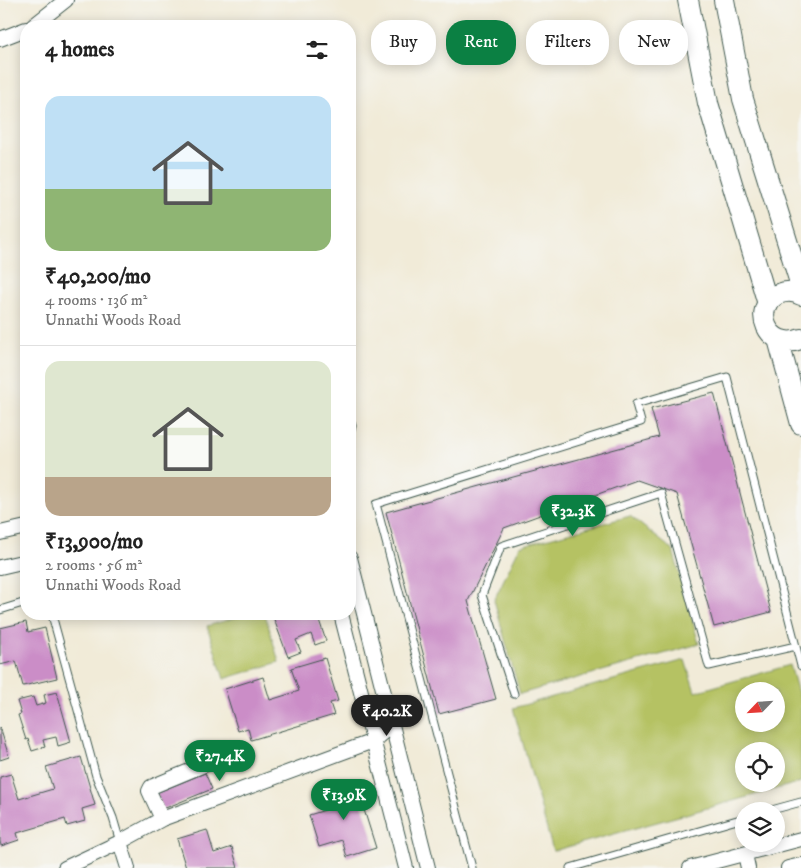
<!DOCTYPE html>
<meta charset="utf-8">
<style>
:root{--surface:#fff;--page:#f2f2f2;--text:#222;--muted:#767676;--line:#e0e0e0;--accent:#0b8043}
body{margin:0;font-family:"IM FELL DW Pica",serif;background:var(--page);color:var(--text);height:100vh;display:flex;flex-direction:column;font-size:19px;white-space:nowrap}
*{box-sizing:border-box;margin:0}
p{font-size:16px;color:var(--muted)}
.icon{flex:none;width:28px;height:28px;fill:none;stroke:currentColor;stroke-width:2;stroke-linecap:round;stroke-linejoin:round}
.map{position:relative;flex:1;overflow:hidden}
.sheet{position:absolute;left:20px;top:20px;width:336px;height:600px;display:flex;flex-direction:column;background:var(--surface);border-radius:20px;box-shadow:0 2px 12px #0003}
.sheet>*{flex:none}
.top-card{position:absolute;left:371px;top:20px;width:354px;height:45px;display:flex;gap:10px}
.needle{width:32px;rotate:245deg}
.controls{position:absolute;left:735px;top:682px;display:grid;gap:10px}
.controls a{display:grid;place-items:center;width:50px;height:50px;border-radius:50%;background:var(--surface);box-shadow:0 2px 12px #0003;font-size:25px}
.price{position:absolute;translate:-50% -42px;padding:0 11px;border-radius:18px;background:var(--accent);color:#fff;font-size:16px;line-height:32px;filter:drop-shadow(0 1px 2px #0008)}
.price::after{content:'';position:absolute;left:50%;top:30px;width:15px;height:11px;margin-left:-8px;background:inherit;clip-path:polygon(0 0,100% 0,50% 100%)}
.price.on{background:#222;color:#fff}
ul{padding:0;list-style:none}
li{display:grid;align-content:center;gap:10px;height:265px;padding:0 25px}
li+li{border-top:1px solid var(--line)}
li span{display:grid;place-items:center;height:155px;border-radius:15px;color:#555}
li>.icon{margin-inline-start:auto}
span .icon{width:90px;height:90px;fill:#fffc;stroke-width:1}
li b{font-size:21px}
h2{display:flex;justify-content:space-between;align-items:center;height:60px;padding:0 25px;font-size:21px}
.pill{padding:0 18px;border-radius:20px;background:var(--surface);box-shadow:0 2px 12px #0003;font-size:18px;line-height:45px}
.pill.on{background:var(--accent);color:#fff}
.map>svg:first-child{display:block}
.green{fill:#b5c263;stroke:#6a804c;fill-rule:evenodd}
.building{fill:#cb8dc7}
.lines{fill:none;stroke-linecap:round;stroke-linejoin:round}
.lane-casing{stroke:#3e574d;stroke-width:9}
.street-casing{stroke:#3e574d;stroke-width:16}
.secondary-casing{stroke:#3e574d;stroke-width:22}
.lane{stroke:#fff;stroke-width:7}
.street{stroke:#fff;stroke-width:14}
.secondary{stroke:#fff;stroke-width:20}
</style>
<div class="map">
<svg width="801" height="868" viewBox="0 0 801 868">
<rect width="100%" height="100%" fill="#f6f6f2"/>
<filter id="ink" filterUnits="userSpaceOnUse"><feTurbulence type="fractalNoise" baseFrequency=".02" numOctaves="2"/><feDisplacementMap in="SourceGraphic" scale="10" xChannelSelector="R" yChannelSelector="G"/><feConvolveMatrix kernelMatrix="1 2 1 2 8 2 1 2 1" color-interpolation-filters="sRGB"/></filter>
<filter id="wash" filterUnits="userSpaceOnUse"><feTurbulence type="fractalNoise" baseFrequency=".0096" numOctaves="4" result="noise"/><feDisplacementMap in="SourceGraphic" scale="20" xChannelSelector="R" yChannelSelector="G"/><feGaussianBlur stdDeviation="1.12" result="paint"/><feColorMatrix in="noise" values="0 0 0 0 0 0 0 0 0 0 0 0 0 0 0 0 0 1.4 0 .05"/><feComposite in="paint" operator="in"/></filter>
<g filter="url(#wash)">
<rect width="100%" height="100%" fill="#f1ebd8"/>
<path class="green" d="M 630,516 L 673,550 L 699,644 L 520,694 L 494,600 L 520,546 Z
M 248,614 L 265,614 L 279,662 L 224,679 L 207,626 Z
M 685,660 L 695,692 L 790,665 L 801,703 L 801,782 L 553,851 L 513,708 ZM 776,691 L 776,724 L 744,724 L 744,691 ZM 744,751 L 776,751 L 776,784 L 744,784 Z"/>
<g id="blocks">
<path class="building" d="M 714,393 L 771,612 L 714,627 L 677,494 L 637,480 L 504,528 L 468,601 L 496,699 L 439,714 L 386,512 L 659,437 L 651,409 Z
M 272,614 L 317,614 L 326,641 L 315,645 L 311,634 L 296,640 L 301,652 L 288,657 Z
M 26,622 L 28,632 L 45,628 L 57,678 L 23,686 L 16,661 L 0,665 L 0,628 Z
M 325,658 L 338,701 L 330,703 L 334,715 L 251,740 L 248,728 L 238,731 L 225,689 L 263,677 L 270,700 L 299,691 L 291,668 Z
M 57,692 L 71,742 L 58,746 L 56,737 L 43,740 L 45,747 L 32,751 L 28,739 L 26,740 L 18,715 L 21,714 L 17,701 L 33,697 L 36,706 L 46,703 L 44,695 Z
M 0,727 L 9,757 L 0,760 Z
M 81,757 L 95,805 L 82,809 L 85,821 L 67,826 L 65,819 L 17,833 L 19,840 L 1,846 L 0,841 L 0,777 L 11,774 L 19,799 L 53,789 L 46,767 Z
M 205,773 L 212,789 L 163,809 L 156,793 Z
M 355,781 L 376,848 L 347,857 L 342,840 L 319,847 L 309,815 L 332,808 L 326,789 Z
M 207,830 L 214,853 L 232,847 L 238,868 L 186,868 L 177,839 Z"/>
</g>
</g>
<g filter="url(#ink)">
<use href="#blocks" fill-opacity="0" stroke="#3e574d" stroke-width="1"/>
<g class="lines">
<g class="lane-casing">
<path id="lane" d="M 350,419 L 352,426 L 350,432
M 0,610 L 26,602
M 50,614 L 52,615 L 96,776 L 113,818 L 120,842
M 514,694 L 482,595 L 501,546 L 661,493 L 709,666 L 796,646
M 768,811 L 801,802
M 472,868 L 376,504 L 641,422 L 636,404 L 727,377 L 801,666
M 570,868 L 744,818"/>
</g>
<g class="street-casing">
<path id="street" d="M 33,26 L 66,0
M 0,39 L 26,29
M 0,533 L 26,527
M 350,558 L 428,868
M 0,567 L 26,561
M 341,614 L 406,868
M 162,819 L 149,791 L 151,787 L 228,755
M 120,842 L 128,868
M 745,854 L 748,868
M 65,868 L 120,842 L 162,819 L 373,741 L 392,725
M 690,868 L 801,839
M 788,868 L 801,865"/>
</g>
<g class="secondary-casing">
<path id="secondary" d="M 688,0 L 708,103 L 768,304
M 724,0 L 743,99 L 801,286
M 801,295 C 794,291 786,291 778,294 C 750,308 768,352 801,339
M 778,339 L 801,424"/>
</g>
<use href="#lane" class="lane"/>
<use href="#street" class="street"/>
<use href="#secondary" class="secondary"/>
</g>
</g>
</svg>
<div class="controls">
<a><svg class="needle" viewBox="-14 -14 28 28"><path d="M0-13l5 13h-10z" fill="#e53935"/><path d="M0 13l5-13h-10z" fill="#767676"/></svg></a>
<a><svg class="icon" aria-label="locate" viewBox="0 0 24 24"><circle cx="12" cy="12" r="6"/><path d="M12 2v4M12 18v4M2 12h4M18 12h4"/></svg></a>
<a><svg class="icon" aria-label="layers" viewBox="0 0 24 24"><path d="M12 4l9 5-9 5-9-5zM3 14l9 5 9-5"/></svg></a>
</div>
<b class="price" style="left:573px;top:537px">₹32.3K</b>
<b class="price on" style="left:387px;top:737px">₹40.2K</b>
<b class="price" style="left:220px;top:782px">₹27.4K</b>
<b class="price" style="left:344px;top:821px">₹13.9K</b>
<div class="top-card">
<a class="pill">Buy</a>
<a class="pill on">Rent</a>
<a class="pill">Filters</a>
<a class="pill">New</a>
</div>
<section class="sheet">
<h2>4 homes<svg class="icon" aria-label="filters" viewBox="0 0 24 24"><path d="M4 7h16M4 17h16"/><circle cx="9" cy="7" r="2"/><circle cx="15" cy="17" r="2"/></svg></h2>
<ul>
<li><span style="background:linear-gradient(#bfe0f5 60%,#8fb573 0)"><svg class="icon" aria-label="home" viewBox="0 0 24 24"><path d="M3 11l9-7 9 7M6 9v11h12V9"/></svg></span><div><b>₹40,200/mo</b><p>4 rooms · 136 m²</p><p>Unnathi Woods Road</p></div></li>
<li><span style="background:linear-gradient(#dfe7d0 75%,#b9a48a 0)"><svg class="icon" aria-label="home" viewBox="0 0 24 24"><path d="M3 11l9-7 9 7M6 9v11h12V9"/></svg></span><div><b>₹13,900/mo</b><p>2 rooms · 56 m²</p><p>Unnathi Woods Road</p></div></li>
</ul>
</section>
</div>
